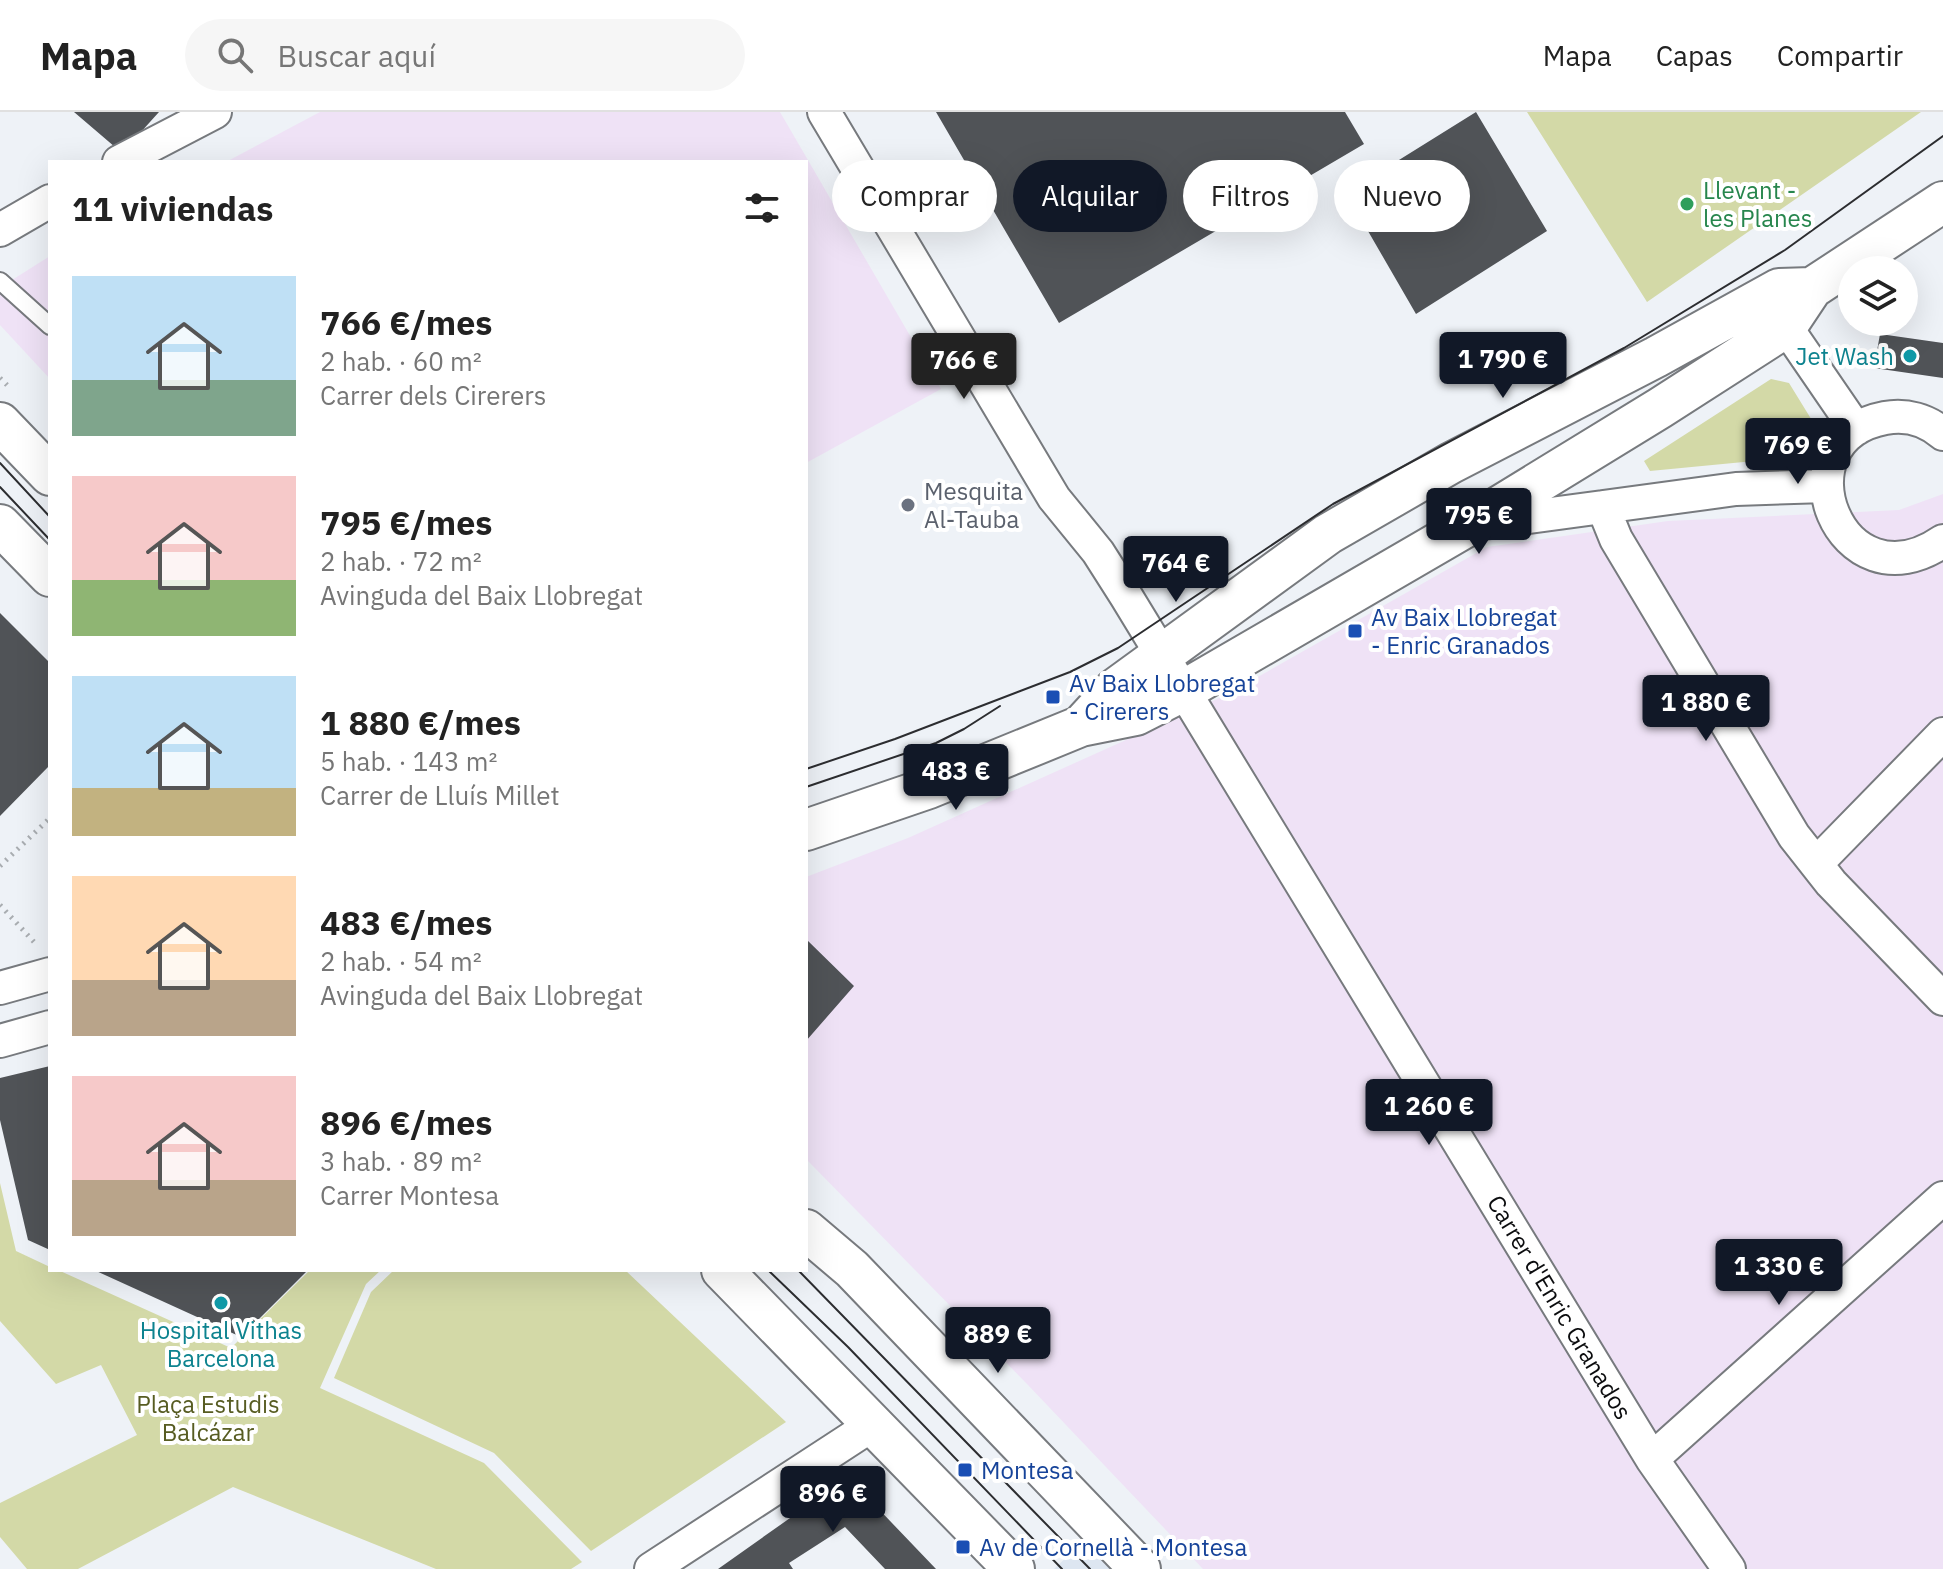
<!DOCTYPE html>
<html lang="es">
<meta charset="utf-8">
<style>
:root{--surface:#fff;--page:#f6f6f6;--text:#222;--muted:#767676;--line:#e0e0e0;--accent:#111827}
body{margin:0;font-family:"IBM Plex Sans",sans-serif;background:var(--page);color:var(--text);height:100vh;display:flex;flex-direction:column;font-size:30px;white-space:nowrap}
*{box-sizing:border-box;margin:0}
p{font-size:26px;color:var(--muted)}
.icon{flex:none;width:44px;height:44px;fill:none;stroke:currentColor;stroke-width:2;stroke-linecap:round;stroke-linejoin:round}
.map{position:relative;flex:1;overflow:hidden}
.panel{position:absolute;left:48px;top:48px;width:760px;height:1112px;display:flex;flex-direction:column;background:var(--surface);border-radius:0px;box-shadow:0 8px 32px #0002}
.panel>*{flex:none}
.banner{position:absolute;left:832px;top:48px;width:760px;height:72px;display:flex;gap:16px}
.buttons{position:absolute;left:1838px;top:144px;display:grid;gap:16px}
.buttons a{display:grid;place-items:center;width:80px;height:80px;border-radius:50%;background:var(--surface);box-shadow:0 8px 32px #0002;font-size:40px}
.price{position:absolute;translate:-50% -68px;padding:0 18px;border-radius:8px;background:var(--accent);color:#fff;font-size:26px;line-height:52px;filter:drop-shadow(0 2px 4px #0008)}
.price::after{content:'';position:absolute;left:50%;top:48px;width:24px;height:18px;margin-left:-12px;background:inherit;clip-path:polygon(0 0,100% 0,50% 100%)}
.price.selected{background:#222;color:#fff}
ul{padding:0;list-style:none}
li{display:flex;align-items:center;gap:24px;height:200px;padding:0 24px}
li span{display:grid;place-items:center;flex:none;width:224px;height:160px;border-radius:0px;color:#555}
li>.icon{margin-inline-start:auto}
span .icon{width:96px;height:96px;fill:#fffc;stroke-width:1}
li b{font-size:34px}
h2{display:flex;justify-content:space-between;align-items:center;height:96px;padding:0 24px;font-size:34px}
.pill{padding:0 28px;border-radius:36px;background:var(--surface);box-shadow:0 8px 32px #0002;font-size:28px;line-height:72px}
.pill.selected{background:var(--accent);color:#fff}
header{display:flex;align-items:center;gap:48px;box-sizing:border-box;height:112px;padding:0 40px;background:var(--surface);border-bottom:2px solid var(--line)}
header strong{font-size:38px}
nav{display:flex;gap:44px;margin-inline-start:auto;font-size:28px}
.search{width:560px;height:72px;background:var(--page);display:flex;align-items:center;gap:20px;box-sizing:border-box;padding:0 28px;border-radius:44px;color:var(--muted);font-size:30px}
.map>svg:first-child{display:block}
.built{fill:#dde6f1}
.industrial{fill:#efe2f6}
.green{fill:#d3d9a7}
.building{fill:#505357}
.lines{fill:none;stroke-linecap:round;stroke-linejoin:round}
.service-casing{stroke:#777a7e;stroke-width:20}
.minor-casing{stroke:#777a7e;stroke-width:36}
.tertiary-casing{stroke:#777a7e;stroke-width:44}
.path{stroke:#a9adb1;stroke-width:5;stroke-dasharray:2 6;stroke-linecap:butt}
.service{stroke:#fff;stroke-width:16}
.minor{stroke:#fff;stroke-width:32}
.tertiary{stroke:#fff;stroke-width:40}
.tram{stroke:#2c2d30;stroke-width:2}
.leisure-dot{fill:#2e9e5b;stroke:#fff;stroke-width:3}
.culture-dot{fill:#0f9aa8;stroke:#fff;stroke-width:3}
.worship-dot{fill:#6b7280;stroke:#fff;stroke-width:3}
.transit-dot{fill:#1a4fb4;stroke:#fff;stroke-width:3}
.labels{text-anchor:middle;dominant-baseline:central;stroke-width:8;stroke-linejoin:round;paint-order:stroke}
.leisure-label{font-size:24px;fill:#27864d;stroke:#fff;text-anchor:start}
.culture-label{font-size:24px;fill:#0d838f;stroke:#fff;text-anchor:end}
.worship-label{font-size:24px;fill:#5b616d;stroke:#fff;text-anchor:start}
.transit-label{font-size:24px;fill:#164399;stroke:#fff;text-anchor:start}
.street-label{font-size:24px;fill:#0b0c0e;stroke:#fff}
.park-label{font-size:24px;fill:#575c22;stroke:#fff}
</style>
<header>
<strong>Mapa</strong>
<div class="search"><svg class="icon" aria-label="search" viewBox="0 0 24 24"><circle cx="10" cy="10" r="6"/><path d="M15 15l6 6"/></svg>Buscar aquí</div>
<nav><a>Mapa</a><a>Capas</a><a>Compartir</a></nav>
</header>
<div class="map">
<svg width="1943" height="1457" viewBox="0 0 1943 1457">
<rect width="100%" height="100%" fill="#eef2f7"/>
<path class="built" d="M 1088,1425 L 1116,1457 L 1054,1457 Z"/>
<path class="industrial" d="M 320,0 L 780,0 L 941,277 L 806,351 L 806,50 L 226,50 Z
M 50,144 L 50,267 L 0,213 L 0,182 L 12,168 Z
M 1943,382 L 1943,1457 L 1203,1457 L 1028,1273 L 806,1047 L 806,765 L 908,726 L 1226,583 L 1487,435 L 1668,409 L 1899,398 Z"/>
<path class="green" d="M 1527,0 L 1921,0 L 1647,190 Z
M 1771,267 L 1789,271 L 1813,310 L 1812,318 L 1797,345 L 1650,359 L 1644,349 Z
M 0,1071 L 16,1139 L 50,1155 L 50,1158 L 58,1158 L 231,1236 L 310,1158 L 381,1158 L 366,1172 L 320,1276 L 484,1351 L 582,1450 L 571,1457 L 436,1457 L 233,1375 L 78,1457 L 27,1457 L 0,1425 L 0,1391 L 137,1323 L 101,1253 L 56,1272 L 0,1209 Z
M 394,1158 L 625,1158 L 786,1310 L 591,1439 L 494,1341 L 334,1266 L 371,1180 Z"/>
<path class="building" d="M 74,0 L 159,0 L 122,41 Z
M 936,0 L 1345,0 L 1364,32 L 1059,211 Z
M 1476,0 L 1547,119 L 1416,202 L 1346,81 Z
M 1880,222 L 1943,231 L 1943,266 L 1874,256 Z
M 0,501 L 50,551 L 50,653 L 0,704 Z
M 806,827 L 854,874 L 806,929 Z
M 50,954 L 50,1138 L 28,1128 L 0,1008 L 0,966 Z
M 94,1158 L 308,1158 L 241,1225 Z
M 848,1365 L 936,1457 L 885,1457 L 845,1415 L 789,1451 L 793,1457 L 718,1457 Z"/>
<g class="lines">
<g class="service-casing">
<path id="service" d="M 0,169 L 50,214"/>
</g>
<g class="minor-casing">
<path id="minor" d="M 824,0 L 1054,386 L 1098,440 L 1126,484 L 1652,1347 L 1729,1457
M 119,50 L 215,0
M 0,118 L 50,89
M 1786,215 L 1856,317
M 1943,322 C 1927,308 1906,302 1885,306 C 1773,327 1840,500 1943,429
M 1603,395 L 1736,377 L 1826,374
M 1476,412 L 1603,395 L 1616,427 L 1794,724 L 1831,771 L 1943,887
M 1816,752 L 1943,622
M 0,876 L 50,862
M 0,929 L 50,915
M 1652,1347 L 1943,1086
M 651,1457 L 872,1313"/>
</g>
<g class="tertiary-casing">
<path id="tertiary" d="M 0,311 L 50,363
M 0,413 L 50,464
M 1081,614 L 1115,577 L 1328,422 L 1451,351 L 1656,245 L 1779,177 L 1812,176
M 806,718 L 929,676 L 1081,614 L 1136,603 L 1183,579 L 1469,413 L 1660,296 L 1786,215 L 1812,176 L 1943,90
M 806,1118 L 852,1157 L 1140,1457
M 722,1158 L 1014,1457"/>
</g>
<path class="path" d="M 0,266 L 10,276
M 0,754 L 50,706
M 0,793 L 34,830"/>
<use href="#service" class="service"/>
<use href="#minor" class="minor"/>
<use href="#tertiary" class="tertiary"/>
<path class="tram" d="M 0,351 L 50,405
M 0,375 L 50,428
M 806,657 L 895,627 L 1070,560 L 1118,536 L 1333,392 L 1624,236 L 1785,138 L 1943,24
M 806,675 L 936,631 L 964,617 L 1000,594
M 768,1158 L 848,1235 L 1062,1457
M 798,1158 L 1090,1457"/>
</g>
<circle class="leisure-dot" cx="1687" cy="92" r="8"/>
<g class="culture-dot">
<circle cx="1910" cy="244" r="8"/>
<circle cx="221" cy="1191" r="8"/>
</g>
<circle class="worship-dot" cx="908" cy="393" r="8"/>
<g class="transit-dot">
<rect x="1347" y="511" width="16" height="16" rx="4"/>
<rect x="1045" y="577" width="16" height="16" rx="4"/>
<rect x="957" y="1350" width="16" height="16" rx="4"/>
<rect x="955" y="1427" width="16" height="16" rx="4"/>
</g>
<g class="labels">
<g class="leisure-label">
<text x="1703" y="78">Llevant -<tspan x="1703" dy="28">les Planes</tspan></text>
</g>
<g class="culture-label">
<text x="1894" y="244">Jet Wash</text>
<text x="221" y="1218" text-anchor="middle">Hospital Vithas<tspan x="221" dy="28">Barcelona</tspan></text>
</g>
<g class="worship-label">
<text x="924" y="379">Mesquita<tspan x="924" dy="28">Al-Tauba</tspan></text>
</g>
<g class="transit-label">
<text x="1371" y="505">Av Baix Llobregat<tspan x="1371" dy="28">- Enric Granados</tspan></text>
<text x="1069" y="571">Av Baix Llobregat<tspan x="1069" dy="28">- Cirerers</tspan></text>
<text x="981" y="1358">Montesa</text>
<text x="979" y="1435">Av de Cornellà - Montesa</text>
</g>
<g class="street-label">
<text transform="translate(1560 1195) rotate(59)">Carrer d'Enric Granados</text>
</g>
<g class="park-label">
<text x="208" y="1292">Plaça Estudis<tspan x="208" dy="28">Balcázar</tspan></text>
</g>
</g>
</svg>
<div class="buttons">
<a><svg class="icon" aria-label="layers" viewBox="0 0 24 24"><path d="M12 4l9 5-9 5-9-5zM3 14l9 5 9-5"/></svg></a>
</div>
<b class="price" style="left:1503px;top:288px">1 790 €</b>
<b class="price selected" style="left:964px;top:289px">766 €</b>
<b class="price" style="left:1798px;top:374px">769 €</b>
<b class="price" style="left:1479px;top:444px">795 €</b>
<b class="price" style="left:1176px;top:492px">764 €</b>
<b class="price" style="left:1706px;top:631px">1 880 €</b>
<b class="price" style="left:956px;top:700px">483 €</b>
<b class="price" style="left:1429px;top:1035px">1 260 €</b>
<b class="price" style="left:1779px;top:1195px">1 330 €</b>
<b class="price" style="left:998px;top:1263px">889 €</b>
<b class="price" style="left:833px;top:1422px">896 €</b>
<div class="banner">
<a class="pill">Comprar</a>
<a class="pill selected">Alquilar</a>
<a class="pill">Filtros</a>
<a class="pill">Nuevo</a>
</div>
<section class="panel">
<h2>11 viviendas<svg class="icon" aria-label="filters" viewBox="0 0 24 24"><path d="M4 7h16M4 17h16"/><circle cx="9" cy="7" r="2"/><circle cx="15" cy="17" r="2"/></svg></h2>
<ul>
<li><span style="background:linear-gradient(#bfe0f5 65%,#7fa58c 0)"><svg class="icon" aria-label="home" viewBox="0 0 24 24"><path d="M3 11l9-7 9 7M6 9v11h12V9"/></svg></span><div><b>766 €/mes</b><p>2 hab. · 60 m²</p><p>Carrer dels Cirerers</p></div></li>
<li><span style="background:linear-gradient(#f6c9c9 65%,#8fb573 0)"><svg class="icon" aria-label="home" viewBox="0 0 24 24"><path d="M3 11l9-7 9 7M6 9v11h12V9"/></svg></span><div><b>795 €/mes</b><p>2 hab. · 72 m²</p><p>Avinguda del Baix Llobregat</p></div></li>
<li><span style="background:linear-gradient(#bfe0f5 70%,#c2b280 0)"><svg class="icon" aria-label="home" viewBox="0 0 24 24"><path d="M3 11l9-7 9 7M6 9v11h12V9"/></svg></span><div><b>1 880 €/mes</b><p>5 hab. · 143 m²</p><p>Carrer de Lluís Millet</p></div></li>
<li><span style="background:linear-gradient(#ffd9b3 65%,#b9a48a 0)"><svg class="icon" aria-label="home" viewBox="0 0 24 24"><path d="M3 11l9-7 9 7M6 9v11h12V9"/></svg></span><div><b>483 €/mes</b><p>2 hab. · 54 m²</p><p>Avinguda del Baix Llobregat</p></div></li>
<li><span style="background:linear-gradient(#f6c9c9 65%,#b9a48a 0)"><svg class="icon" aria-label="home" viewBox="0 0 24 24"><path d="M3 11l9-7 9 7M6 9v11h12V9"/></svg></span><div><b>896 €/mes</b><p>3 hab. · 89 m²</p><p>Carrer Montesa</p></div></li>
</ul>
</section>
</div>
